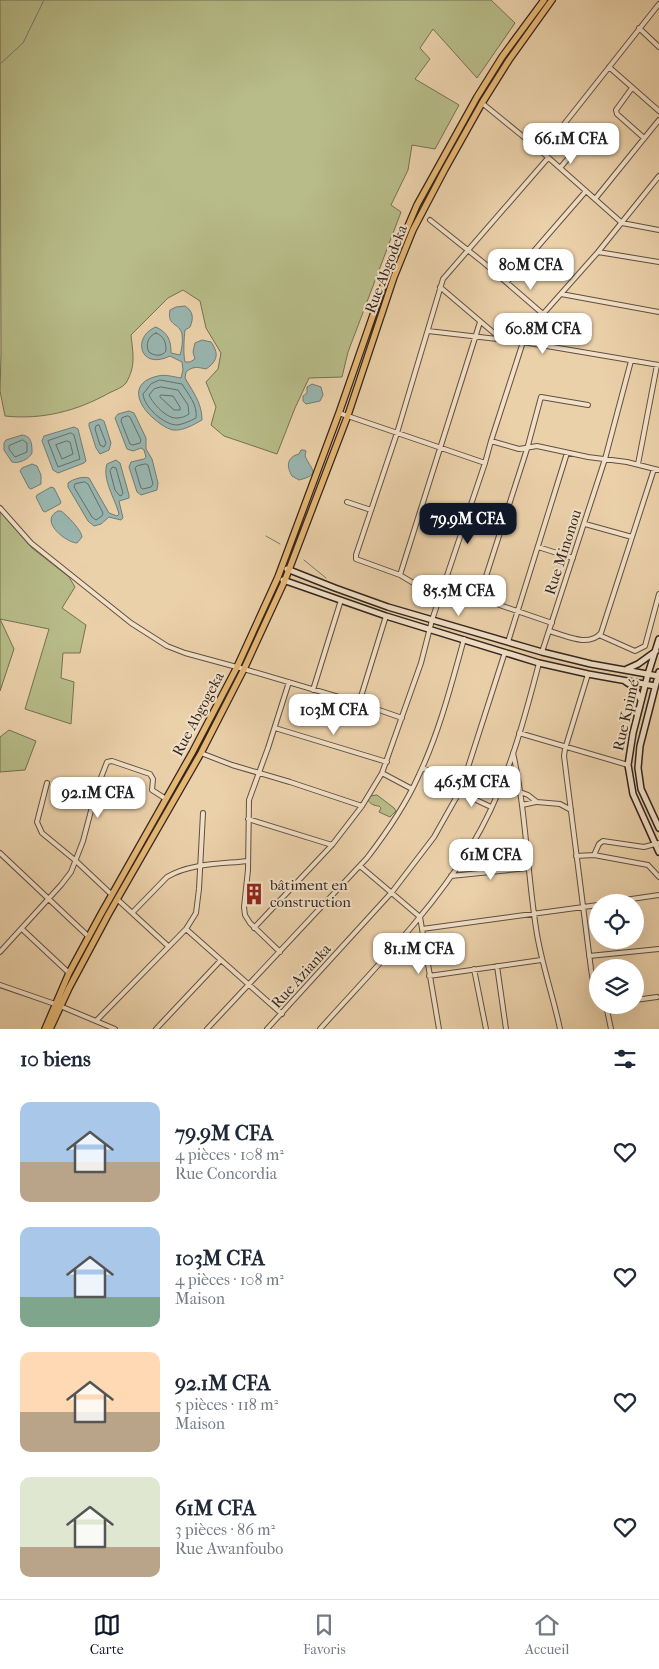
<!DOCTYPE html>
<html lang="fr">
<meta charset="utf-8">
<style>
:root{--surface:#fff;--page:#f2f2f3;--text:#1f2937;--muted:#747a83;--line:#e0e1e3;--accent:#111827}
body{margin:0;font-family:"IM FELL French Canon",serif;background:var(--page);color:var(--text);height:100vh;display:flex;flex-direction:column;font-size:19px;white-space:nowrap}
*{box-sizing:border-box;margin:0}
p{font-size:16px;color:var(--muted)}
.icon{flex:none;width:28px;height:28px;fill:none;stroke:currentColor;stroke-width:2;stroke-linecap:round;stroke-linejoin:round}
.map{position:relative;height:1029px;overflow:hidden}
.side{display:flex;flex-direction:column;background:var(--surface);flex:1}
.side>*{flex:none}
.fabs{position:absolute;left:589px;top:894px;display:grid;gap:10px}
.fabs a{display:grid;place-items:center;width:55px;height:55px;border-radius:50%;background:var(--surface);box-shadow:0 5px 20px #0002;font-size:25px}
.price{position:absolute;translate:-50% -42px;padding:0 11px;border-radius:10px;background:#fff;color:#222;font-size:16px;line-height:32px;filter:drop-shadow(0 1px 2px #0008)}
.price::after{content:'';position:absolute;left:50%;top:30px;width:15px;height:11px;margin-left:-8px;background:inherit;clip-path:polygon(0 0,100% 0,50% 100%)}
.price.active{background:var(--accent);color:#fff}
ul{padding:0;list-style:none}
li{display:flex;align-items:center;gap:15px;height:125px;padding:0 20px}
li span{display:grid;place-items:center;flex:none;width:140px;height:100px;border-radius:10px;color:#555}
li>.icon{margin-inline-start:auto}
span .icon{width:60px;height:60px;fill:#fffc;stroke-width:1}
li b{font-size:21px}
h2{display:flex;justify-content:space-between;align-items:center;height:60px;padding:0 20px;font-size:21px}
.dock{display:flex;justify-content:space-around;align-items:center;height:70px;border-top:1px solid var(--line);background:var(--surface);font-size:14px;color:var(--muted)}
.dock a{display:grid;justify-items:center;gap:2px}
.dock .active{color:var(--accent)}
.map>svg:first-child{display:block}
.green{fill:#b7bc88;stroke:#757053}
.water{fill:#99b6b0;stroke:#707c76}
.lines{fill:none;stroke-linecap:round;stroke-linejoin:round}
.shore{stroke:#666d67;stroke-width:1}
.stream{stroke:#707c76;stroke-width:1}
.street-casing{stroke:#614f41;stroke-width:6}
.secondary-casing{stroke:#33241e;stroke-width:8}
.primary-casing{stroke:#33241e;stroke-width:8}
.street{stroke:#f2e1c8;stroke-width:4}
.secondary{stroke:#f2e1c8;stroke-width:5}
.primary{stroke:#e6b875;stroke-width:5.5}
.labels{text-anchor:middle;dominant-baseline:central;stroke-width:4;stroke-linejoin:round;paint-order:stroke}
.street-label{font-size:15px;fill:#33241e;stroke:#f2e1c8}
.poi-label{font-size:15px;fill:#33241e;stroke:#f2e1c8;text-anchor:start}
</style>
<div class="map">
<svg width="659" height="1029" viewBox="0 0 659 1029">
<rect width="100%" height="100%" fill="#ebd1aa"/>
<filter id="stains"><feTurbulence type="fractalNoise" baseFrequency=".004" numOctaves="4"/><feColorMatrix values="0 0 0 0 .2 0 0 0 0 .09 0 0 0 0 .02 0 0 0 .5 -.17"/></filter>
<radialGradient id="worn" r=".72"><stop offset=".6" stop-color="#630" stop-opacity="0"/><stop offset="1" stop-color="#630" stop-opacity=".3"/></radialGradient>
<path class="green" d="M 0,0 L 491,0 L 515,23 L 477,78 L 433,29 L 420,48 L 430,59 L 415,79 L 459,105 L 435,149 L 412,145 L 408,170 L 391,205 L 401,212 L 348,352 L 342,377 L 309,378 L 295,408 L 277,454 L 224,436 L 211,425 L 216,407 L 206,382 L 218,369 L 221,353 L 206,328 L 200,301 L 183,290 L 168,298 L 131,335 C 133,354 136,366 126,383 C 122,388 115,390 109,393 C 77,411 42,420 5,416 L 0,391 L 1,354 Z
M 0,511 L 32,548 L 69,577 L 75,587 L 62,608 L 86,625 L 80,653 L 63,653 L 61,678 L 74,682 L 71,724 L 25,709 L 49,629 L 0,619 Z
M 0,619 L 14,649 L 0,691 Z
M 9,730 L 36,741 L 25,770 L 0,772 L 0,737 Z
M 377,795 L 394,808 L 396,811 L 390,817 L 379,812 L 381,808 L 379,806 C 375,806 370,804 368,800 L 369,796 Z"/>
<path class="water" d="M 185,306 C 193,311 194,318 190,327 L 185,330 C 184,338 183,354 185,362 L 190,362 L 195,359 L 193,352 L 195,343 L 202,340 L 211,342 C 219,353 218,361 206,369 C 197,367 193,366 186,372 L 185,378 C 193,392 202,403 202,420 C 193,425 183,431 173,430 C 165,428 159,423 153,418 C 136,403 130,382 158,376 C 165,374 174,377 181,378 L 183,370 L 182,362 L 170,356 C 139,371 132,336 156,327 C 168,333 171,340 171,353 L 180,355 C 182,349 183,341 182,334 C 179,322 167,327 170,310 L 176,307 Z
M 312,384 L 321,387 L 323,395 L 320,401 L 306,404 L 303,401 L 303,396 L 307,393 L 307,387 Z
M 129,411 L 134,413 L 146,438 L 146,449 L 152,459 L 158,483 L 157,490 L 141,495 L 137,492 L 129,467 L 131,462 L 144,459 L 146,457 L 144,450 L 141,448 L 133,451 L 127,449 L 115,418 L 118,414 Z
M 100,419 L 104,421 L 111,443 L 109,450 L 100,454 L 96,448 L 89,426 L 89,423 Z
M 74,427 L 78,429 L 86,461 L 84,463 L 58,473 L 53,470 L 42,441 L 44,436 Z
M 22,435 C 32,436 32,445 32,453 C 29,459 19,464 12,462 L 4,450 L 4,443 L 6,440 Z
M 301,450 L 304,450 L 306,451 L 305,456 C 311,470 322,474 299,480 L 292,476 C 286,466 287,457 299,454 Z
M 116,460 L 120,463 L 129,495 L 129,498 L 119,501 L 123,518 L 121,520 L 109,517 L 101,524 L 94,526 L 88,521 L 68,487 L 68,483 C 73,479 83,476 89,478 L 109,513 L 117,516 L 119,514 C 115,498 102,480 107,464 Z
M 32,464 L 37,466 L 41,475 L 41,484 L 31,489 L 29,488 L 20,471 L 22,468 Z
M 51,487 L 54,488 L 61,502 L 60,504 L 45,512 L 43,511 L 36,497 L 37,495 Z
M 58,511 L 61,511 C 67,515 82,531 82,537 L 77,543 C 67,543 38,521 58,511 Z"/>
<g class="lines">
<path class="shore" d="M 156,333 C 164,336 166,342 166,351 C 162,357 154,356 149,352 C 145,345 148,336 156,333 Z
M 160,380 L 182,384 C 188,394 198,405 196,418 C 190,421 184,424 177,425 C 164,425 144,407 143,394 L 151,384 Z
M 161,387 L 178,390 L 188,405 L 189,414 C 186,416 182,418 177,418 C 167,419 153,404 149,395 L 154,389 Z
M 161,395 L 173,396 L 180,407 L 180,410 L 174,410 L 160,397 Z
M 128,416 L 130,417 L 141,440 L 140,443 L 133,445 L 130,444 L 121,421 L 122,418 Z
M 99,425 L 106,443 L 104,447 L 100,445 L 95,429 L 96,426 Z
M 71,433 L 74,435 L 80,459 L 58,467 L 48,441 Z
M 23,440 L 27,443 L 27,452 L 15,457 L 9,449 L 9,446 Z
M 67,441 L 70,442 L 73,454 L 62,459 L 56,445 Z
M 146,464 L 148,465 L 153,484 L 151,487 L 143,489 L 141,488 L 135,468 L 137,466 Z
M 113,467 L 116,468 L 123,493 L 121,496 L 119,495 L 115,490 L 110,471 Z
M 85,482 L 88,484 L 103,513 L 102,516 L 96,520 L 92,517 L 74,487 L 75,484 Z"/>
<path class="stream" d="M 0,64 L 23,43 L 44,0
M 266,536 L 280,544
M 304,560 L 326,578"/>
<g class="street-casing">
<path id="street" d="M 639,28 L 659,47
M 609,67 L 659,111
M 632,88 L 616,110 L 617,114 L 644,138
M 482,103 L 542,152 L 622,223 L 659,230
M 542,152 L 659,4
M 560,168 L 585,138
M 595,199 L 659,120
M 430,220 L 484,263 L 543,314
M 598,252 L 659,262
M 507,282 L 586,191
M 440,287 L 501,339
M 561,294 L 659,312
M 428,331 L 523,342 L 659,365
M 339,413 L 485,463 L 491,441 L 519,449 L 537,446 L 588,457 L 627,462 L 659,470
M 491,441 L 523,342 L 543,314 L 598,252 L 659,176
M 638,464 L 657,365
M 347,502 L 371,510
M 0,508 L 31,543 L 131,623 L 167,646 L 185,653 L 244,669 L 359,703 L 402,718
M 585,524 L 632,537
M 538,547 L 573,558
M 400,575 L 480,322
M 479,598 L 527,449 L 541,397 L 588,405
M 440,599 L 450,594 L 458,594 L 479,598 L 552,623
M 439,603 L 415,584 L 400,575 L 356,559 L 356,555 L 397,433 L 443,279 L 548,158
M 549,631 C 565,635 588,648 601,633 L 654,469
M 599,635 L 635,651 L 645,646 L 659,594
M 508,642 L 567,453
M 542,652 L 605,459 L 631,361
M 588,674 L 565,749 L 564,756 L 591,969 L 595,993 L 598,1000
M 313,690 L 341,600
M 359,703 L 386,616
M 275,728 L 387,762
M 519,733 L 628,765
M 201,753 L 232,765 L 290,782 L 362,806
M 513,753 C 526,811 527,870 536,928 C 541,963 553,995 560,1029
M 422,768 L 463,782
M 382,773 L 412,789
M 47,783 L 37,822 L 42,833 L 76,861 L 111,894
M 459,792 L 491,807
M 496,795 L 520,792 L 528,795 L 537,802 L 560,804 L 571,810
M 522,805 L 536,802
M 248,819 L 332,845
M 0,853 L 89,937
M 594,855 L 599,844 L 603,841 L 644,847 L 659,843
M 576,856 L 594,855 L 648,865 L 659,877
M 360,866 L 420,917 L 439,1029
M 451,876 L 528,868
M 117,899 L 168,946
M 611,902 L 659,895
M 133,912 L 167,877 C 190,863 222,864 248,861
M 254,928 L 332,845 L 362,806 L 382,773 L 421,663 L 432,620 L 485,463
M 22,929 L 69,973
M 186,929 L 282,1014
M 422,929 L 598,905
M 0,952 L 61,885 L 71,872 L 83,841 L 97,788 L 107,762 L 112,761 L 150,774 L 153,779 L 152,790 L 166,799
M 280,952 L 250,923 L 245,915 L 244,907 L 248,870 L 249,800 L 268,748 L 289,682
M 589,956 L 659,949
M 497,966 L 506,1029
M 474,969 L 486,1029
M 429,976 L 541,960
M 0,985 L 55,1004
M 635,1000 L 657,997
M 606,1005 L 611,1029
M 60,1006 L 115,1029
M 96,1021 L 186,929 L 196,913 L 199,889 L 203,813
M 156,1029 L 221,960
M 207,1029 L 367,858 C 387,832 405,806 418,777 C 439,733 451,686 464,639
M 267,1029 L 392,892 L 434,837 L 461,789 L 505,652
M 320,1029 C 372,971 429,914 470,848 C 505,792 523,725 539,663"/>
</g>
<g class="secondary-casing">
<path id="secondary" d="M 287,569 L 335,588 L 388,607 L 542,652 L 591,664 L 658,676
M 283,580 L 386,616 L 539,663 L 588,674 L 655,686
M 659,639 L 648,674 L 633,733 L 628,765 L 633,794 L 659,852
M 627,669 L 638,664 L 656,651
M 659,672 L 640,746 L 638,768 L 641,789 L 659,828
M 626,682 L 634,687 L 641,700"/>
</g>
<g class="primary-casing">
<path id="primary" d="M 45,1029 L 69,973 L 101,914 L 192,753 L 237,667 L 278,577 L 339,413 L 387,275 L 417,205 L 477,97 L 502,57 L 544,0
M 50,1029 L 69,988 L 108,915 L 201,753 L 244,669 L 285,580 L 348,415 L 394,277 L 413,230 L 445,169 L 482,103 L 509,60 L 552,0"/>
</g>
<use href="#street" class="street"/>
<use href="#secondary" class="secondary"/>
<use href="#primary" class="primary"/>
</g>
<defs>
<g id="building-bare" transform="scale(1.725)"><path d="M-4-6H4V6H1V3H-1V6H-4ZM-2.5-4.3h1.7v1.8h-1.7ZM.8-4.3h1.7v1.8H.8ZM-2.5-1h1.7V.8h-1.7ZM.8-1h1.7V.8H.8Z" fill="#8f2418" stroke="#f2e1c8" stroke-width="2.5" paint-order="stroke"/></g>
</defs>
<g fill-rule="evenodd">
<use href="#building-bare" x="254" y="894"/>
</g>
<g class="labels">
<g class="street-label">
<text transform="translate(386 269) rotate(-69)">Rue Abgodeka</text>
<text transform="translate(563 552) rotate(-72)">Rue Minonou</text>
<text transform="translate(198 714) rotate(-62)">Rue Abgogeka</text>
<text transform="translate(626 715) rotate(-77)">Rue Kpimé</text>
<text transform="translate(301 976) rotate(-48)">Rue Azianka</text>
</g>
<g class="poi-label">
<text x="270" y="885">bâtiment en<tspan x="270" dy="17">construction</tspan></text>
</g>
</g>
<rect width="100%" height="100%" filter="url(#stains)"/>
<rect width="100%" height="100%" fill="url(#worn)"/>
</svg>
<div class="fabs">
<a><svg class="icon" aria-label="locate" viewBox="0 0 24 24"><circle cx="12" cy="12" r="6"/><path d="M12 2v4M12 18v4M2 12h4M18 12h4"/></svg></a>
<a><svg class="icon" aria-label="layers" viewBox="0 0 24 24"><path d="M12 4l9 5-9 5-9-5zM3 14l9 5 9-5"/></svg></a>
</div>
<b class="price" style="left:571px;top:165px">66.1M CFA</b>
<b class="price" style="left:531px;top:291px">80M CFA</b>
<b class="price" style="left:543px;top:355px">60.8M CFA</b>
<b class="price active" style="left:468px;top:545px">79.9M CFA</b>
<b class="price" style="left:459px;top:617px">85.5M CFA</b>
<b class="price" style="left:334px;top:736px">103M CFA</b>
<b class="price" style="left:472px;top:808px">46.5M CFA</b>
<b class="price" style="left:98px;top:819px">92.1M CFA</b>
<b class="price" style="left:491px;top:881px">61M CFA</b>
<b class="price" style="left:419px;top:975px">81.1M CFA</b>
</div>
<section class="side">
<h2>10 biens<svg class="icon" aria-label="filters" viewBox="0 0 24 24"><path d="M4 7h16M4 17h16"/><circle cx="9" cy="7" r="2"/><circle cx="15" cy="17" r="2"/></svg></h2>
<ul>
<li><span style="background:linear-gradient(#a9c7e8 60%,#b9a48a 0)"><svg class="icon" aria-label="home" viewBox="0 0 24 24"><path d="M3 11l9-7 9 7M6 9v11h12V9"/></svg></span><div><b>79.9M CFA</b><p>4 pièces · 108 m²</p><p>Rue Concordia</p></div><svg class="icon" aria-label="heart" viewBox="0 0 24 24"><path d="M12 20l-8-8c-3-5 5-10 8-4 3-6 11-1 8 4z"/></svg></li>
<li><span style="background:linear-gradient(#a9c7e8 70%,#7fa58c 0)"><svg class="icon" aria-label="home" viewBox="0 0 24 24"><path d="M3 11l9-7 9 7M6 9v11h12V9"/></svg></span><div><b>103M CFA</b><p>4 pièces · 108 m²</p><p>Maison</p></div><svg class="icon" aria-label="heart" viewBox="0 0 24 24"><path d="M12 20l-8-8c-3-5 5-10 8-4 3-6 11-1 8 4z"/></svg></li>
<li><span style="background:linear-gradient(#ffd9b3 60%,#b9a48a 0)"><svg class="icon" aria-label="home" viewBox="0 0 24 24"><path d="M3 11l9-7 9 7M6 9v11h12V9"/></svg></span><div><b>92.1M CFA</b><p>5 pièces · 118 m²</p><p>Maison</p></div><svg class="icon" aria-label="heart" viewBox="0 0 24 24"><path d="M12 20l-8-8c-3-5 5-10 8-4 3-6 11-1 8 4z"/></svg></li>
<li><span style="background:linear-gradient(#dfe7d0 70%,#b9a48a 0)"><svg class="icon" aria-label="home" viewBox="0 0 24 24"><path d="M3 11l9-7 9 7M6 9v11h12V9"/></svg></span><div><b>61M CFA</b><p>3 pièces · 86 m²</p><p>Rue Awanfoubo</p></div><svg class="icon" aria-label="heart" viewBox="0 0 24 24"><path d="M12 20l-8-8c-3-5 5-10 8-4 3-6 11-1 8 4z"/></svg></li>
</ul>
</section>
<nav class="dock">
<a class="active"><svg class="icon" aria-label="map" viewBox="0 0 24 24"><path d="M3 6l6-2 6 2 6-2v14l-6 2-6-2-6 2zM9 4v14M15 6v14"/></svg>Carte</a>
<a><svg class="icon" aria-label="saved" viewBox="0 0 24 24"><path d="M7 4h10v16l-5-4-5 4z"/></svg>Favoris</a>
<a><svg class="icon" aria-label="home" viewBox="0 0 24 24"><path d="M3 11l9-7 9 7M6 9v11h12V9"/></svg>Accueil</a>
</nav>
